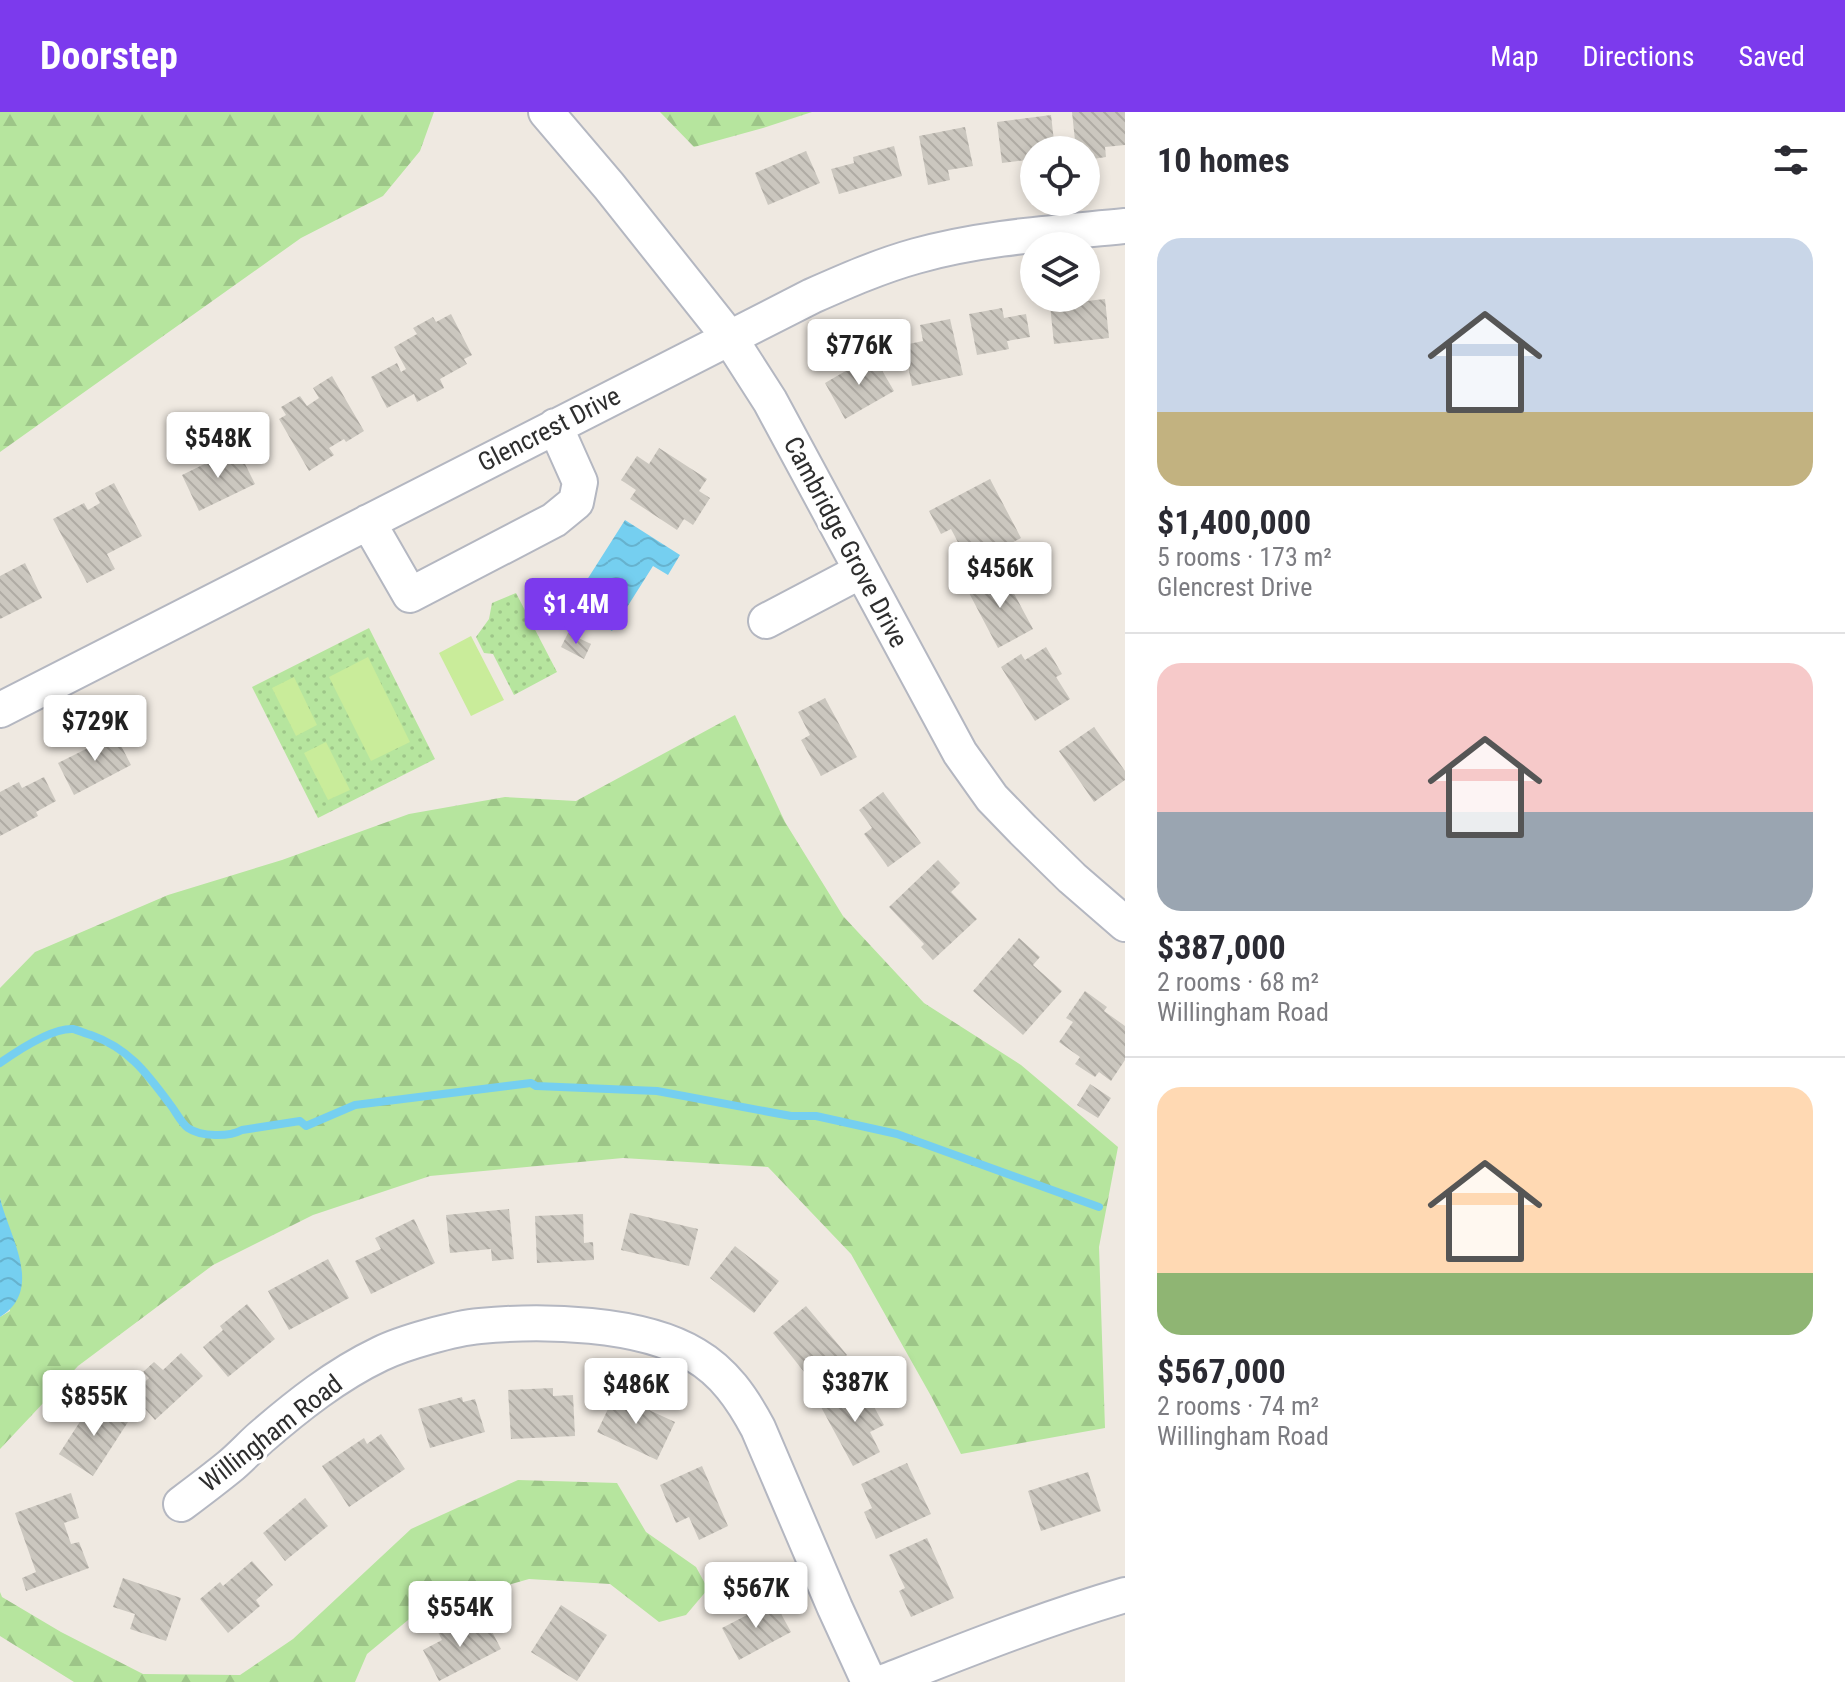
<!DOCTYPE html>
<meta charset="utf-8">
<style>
:root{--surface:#fff;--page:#f7f7f7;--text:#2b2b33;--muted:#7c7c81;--line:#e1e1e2;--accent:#7c3aed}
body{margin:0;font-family:"Roboto Condensed",sans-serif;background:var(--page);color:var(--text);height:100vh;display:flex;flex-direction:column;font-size:30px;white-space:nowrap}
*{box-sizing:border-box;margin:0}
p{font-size:26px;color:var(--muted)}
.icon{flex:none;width:44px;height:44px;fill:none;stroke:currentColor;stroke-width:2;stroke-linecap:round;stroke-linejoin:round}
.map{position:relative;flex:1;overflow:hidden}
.sheet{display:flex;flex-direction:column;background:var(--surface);width:720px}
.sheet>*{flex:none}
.fabs{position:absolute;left:1020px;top:24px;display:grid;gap:16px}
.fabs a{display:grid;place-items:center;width:80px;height:80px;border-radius:50%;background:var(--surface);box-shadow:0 4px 12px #0003;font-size:40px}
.price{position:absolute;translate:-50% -68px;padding:0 18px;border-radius:8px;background:#fff;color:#222;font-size:26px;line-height:52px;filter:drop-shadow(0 2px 4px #0008)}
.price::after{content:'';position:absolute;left:50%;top:48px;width:24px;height:18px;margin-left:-12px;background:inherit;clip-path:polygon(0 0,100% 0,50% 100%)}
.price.on{background:var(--accent);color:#fff}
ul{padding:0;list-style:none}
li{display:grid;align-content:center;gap:16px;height:424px;padding:0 32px}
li+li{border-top:2px solid var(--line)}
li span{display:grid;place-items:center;height:248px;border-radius:24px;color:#555}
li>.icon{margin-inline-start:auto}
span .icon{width:144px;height:144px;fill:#fffc;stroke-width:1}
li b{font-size:34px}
h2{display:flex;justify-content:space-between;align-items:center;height:96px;padding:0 32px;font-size:34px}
header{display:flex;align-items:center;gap:48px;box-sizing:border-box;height:112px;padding:0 40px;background:var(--accent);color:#fff}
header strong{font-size:38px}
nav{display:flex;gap:44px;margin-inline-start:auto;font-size:28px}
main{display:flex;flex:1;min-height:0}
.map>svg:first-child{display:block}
.forest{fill:url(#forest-firs)}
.park{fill:url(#park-dots)}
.pitch{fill:#c9ec9a}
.water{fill:url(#water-waves)}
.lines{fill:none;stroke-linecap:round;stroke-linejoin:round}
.stream{stroke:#75cff0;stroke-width:8}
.building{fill:url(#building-back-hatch)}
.minor-casing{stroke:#b4b7c1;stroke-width:38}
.minor{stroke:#fff;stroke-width:34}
.labels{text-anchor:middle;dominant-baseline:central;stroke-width:7;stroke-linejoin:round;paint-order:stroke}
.street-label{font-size:26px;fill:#2e2e2e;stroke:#fff}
</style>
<header>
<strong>Doorstep</strong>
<nav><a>Map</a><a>Directions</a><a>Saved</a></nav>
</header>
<main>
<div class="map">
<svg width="1125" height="1570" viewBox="0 0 1125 1570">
<defs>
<pattern id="forest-firs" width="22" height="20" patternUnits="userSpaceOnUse" patternTransform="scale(2)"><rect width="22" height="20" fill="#b6e59e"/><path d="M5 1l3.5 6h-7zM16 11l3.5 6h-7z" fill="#9dc588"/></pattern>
<pattern id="park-dots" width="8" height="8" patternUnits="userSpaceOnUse" patternTransform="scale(2)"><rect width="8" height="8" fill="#b6e59e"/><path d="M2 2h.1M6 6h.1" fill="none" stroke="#9dc588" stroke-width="1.8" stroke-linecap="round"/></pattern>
<pattern id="water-waves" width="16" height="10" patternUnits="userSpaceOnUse" patternTransform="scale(2)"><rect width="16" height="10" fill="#75cff0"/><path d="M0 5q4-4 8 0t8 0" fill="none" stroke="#66b2ce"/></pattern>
<pattern id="building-back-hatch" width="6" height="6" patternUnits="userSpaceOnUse" patternTransform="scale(2)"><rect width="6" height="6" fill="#cbc7bf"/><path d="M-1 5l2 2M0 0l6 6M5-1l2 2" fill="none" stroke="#afaba4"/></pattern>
</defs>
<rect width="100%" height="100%" fill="#efe9e1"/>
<path class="forest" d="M 0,0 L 434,0 L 420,39 L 383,84 L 301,126 L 0,340 Z
M 660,0 L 812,0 L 763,16 L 694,35 Z
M 735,603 L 785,710 L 843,804 L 924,891 L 1021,953 L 1118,1035 L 1099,1135 L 1105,1316 L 961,1342 L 931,1284 L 851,1142 L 768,1055 L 623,1046 L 430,1064 L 313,1103 L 213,1153 L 78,1254 L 0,1337 L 0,1205 L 10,1199 L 2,1096 L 0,1086 L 0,876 L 35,840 L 168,783 L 282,748 L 409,702 L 505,685 L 576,689 Z
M 518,1368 L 617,1371 L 646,1420 L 696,1455 L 708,1477 L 686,1503 L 659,1510 L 610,1472 L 529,1467 L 419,1499 L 367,1542 L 355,1570 L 74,1570 L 0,1524 L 0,1480 L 2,1485 L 61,1520 L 143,1562 L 240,1563 L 293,1527 L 411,1417 Z"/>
<path class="park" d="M 516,481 L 557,560 L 514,583 L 493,542 L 484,541 L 476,525 L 489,507 L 492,491 Z
M 369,516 L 435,647 L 318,706 L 252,575 Z"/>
<path class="pitch" d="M 471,524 L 504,588 L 471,604 L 439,541 Z
M 368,545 L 410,630 L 371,649 L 329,565 Z
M 294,565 L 317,613 L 296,624 L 272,576 Z
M 326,630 L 350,678 L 328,688 L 304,641 Z"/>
<path class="water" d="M 625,408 L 680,443 L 668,463 L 653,454 L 612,519 L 571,493 Z
M 0,1086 C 9,1124 45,1177 0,1205 Z"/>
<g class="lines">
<path class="stream" d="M 0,951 C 17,939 51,916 73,917 C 78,918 86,922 91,923 C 128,936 146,960 169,991 C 175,998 181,1011 188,1016 C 201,1025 229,1025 242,1018 L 300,1009 L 306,1014 L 355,993 L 531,971 L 536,974 L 657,979 L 791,1004 L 816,1004 L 897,1022 L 1099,1095"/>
</g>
<path class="building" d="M 1072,0 L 1125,0 L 1125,33 L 1105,35 L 1106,45 L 1086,48 L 1086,38 L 1076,38 Z
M 1051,3 L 1055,38 L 1034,38 L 1034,47 L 1002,51 L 997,10 Z
M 965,15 L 973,54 L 948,58 L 950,68 L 928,73 L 919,24 Z
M 894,34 L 902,64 L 839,82 L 831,57 L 854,51 L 853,45 Z
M 806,39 L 820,71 L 768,93 L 755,61 Z
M 1105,187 L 1109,226 L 1054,232 L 1050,193 Z
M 1002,196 L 1004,206 L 1026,202 L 1030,225 L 1007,229 L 1009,237 L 977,243 L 969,202 Z
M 451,202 L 472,243 L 464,247 L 467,252 L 440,267 L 444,276 L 417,290 L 414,282 L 387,296 L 371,265 L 397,251 L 401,260 L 406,257 L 394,235 L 417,222 L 413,216 L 433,205 L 436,210 Z
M 950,207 L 963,263 L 912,274 L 904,233 L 923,229 L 920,213 Z
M 873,243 L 894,279 L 845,307 L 825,271 Z
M 332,264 L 364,319 L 346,330 L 344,327 L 329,336 L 334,343 L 309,359 L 279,307 L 286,303 L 281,295 L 300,284 L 307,294 L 319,286 L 313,276 Z
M 237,336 L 255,372 L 199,399 L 182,363 Z
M 659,336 L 707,367 L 699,379 L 710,386 L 693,413 L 684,407 L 677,418 L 630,387 L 636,378 L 621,368 L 637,344 L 649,352 Z
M 990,367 L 1021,426 L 970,453 L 951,417 L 941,422 L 929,399 Z
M 114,371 L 142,424 L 107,442 L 115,457 L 87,471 L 53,407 L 84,391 L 88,398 L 100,391 L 95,381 Z
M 25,451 L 42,486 L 0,507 L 0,464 Z
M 1003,461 L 1033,517 L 998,536 L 968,479 Z
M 568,521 L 591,532 L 584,547 L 561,535 Z
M 1046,535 L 1062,562 L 1056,565 L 1070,587 L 1035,609 L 1001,555 L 1021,542 L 1025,548 Z
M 825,586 L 857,645 L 821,664 L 801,628 L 810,623 L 798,600 Z
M 1094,615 L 1125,659 L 1125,668 L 1094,690 L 1059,639 Z
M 113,618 L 131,653 L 74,683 L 58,651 L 92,634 L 90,630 Z
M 44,665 L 56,689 L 36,700 L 38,704 L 0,724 L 0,680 L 19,670 L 22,676 Z
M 883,680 L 921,731 L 888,755 L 864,722 L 872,716 L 859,698 Z
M 938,748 L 960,771 L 951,780 L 977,807 L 933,848 L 921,835 L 924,832 L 889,795 Z
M 1019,826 L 1040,845 L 1033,853 L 1062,879 L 1023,923 L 973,879 Z
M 1085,879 L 1107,895 L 1104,899 L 1125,914 L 1125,948 L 1111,969 L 1099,960 L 1095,965 L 1075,952 L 1080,945 L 1059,930 L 1073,910 L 1066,906 Z
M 1090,972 L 1111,986 L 1098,1006 L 1077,993 Z
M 509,1097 L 514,1147 L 492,1149 L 491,1137 L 450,1141 L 446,1103 Z
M 630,1101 L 698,1117 L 689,1154 L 621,1138 Z
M 583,1102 L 584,1131 L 593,1130 L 594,1148 L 537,1151 L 535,1104 Z
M 414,1107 L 435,1151 L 371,1182 L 355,1149 L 381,1137 L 375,1126 Z
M 735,1134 L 779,1169 L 754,1201 L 710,1166 Z
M 328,1147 L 349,1186 L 289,1218 L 268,1179 Z
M 247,1192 L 275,1227 L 228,1265 L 203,1235 L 223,1218 L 220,1214 Z
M 806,1194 L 847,1243 L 813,1271 L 773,1221 Z
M 181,1241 L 203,1264 L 155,1308 L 132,1282 L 149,1266 L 143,1260 L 154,1250 L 163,1258 Z
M 862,1273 L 884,1313 L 870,1320 L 880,1340 L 853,1354 L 821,1295 Z
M 553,1276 L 553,1284 L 573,1283 L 575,1324 L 511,1327 L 508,1278 Z
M 617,1278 L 640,1289 L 638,1293 L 675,1310 L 657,1348 L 597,1320 Z
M 462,1285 L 463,1290 L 475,1287 L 485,1320 L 430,1336 L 418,1297 Z
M 94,1288 L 128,1310 L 93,1364 L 59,1342 Z
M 381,1322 L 405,1357 L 349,1395 L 322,1354 L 364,1326 L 367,1332 Z
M 907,1351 L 931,1402 L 876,1427 L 864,1400 L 872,1396 L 861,1372 Z
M 702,1354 L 728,1414 L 699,1428 L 689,1405 L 676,1411 L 660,1373 Z
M 1088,1360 L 1101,1399 L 1041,1419 L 1028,1379 Z
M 71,1381 L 79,1406 L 64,1411 L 71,1432 L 79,1430 L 89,1456 L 26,1479 L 22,1466 L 36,1460 L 15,1401 Z
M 305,1386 L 328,1414 L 285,1449 L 263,1421 Z
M 927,1426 L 954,1486 L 911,1505 L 899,1479 L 905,1476 L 889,1443 Z
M 252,1449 L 273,1473 L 256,1488 L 260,1494 L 228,1521 L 200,1487 L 220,1470 L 223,1474 Z
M 123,1466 L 181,1486 L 166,1529 L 130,1517 L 135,1502 L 113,1495 Z
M 774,1489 L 791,1520 L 739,1548 L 722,1516 Z
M 561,1493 L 607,1523 L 577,1569 L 531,1540 Z
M 456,1510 L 463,1523 L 487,1510 L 501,1537 L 439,1569 L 423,1538 L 442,1528 L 438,1520 Z"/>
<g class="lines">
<g class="minor-casing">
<path id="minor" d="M 546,0 L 609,74 L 729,225 L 770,289 L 960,641 L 992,686 L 1023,718 L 1072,766 L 1125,812
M 368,410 L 410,483 L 554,408 L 576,390 L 580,370 L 555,314
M 766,509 L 861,459
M 0,598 L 812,184 C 846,169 880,154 916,144 C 984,125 1055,121 1125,114
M 181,1392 C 197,1380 213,1368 229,1355 C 240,1346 250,1335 260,1326 C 297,1294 336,1263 380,1242 C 402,1231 455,1216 480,1214 C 542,1208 641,1210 695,1243 C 724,1260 742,1286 758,1316 L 835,1496 L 869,1570
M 884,1570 C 963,1539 1043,1507 1125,1483"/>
</g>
<use href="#minor" class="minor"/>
</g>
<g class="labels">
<g class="street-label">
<text transform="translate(549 317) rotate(-27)">Glencrest Drive</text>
<text transform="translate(846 430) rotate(62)">Cambridge Grove Drive</text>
<text transform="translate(271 1321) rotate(-38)">Willingham Road</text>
</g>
</g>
</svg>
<div class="fabs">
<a><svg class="icon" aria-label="locate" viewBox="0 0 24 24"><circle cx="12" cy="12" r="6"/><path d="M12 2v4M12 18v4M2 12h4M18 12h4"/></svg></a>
<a><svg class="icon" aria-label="layers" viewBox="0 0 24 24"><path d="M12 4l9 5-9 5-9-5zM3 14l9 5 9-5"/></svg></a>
</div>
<b class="price" style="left:859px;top:275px">$776K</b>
<b class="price" style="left:218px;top:368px">$548K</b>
<b class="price" style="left:1000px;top:498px">$456K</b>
<b class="price on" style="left:576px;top:534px">$1.4M</b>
<b class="price" style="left:95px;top:651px">$729K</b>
<b class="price" style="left:855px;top:1312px">$387K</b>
<b class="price" style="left:636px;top:1314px">$486K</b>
<b class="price" style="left:94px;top:1326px">$855K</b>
<b class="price" style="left:756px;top:1518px">$567K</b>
<b class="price" style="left:460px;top:1537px">$554K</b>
</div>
<section class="sheet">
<h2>10 homes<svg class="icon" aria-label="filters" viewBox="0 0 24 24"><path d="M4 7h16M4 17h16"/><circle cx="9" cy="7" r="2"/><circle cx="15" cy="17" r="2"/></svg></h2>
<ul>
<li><span style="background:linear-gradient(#c9d6e8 70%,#c2b280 0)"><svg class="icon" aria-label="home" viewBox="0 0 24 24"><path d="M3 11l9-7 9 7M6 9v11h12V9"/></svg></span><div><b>$1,400,000</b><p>5 rooms · 173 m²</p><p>Glencrest Drive</p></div></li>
<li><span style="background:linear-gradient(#f6c9c9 60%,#9aa5b1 0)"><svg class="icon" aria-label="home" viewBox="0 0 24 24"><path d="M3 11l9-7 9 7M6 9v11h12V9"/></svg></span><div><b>$387,000</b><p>2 rooms · 68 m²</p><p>Willingham Road</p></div></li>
<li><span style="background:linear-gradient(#ffd9b3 75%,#8fb573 0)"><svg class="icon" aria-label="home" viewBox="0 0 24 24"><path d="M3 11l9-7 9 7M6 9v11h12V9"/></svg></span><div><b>$567,000</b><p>2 rooms · 74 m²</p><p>Willingham Road</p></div></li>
</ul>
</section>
</main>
